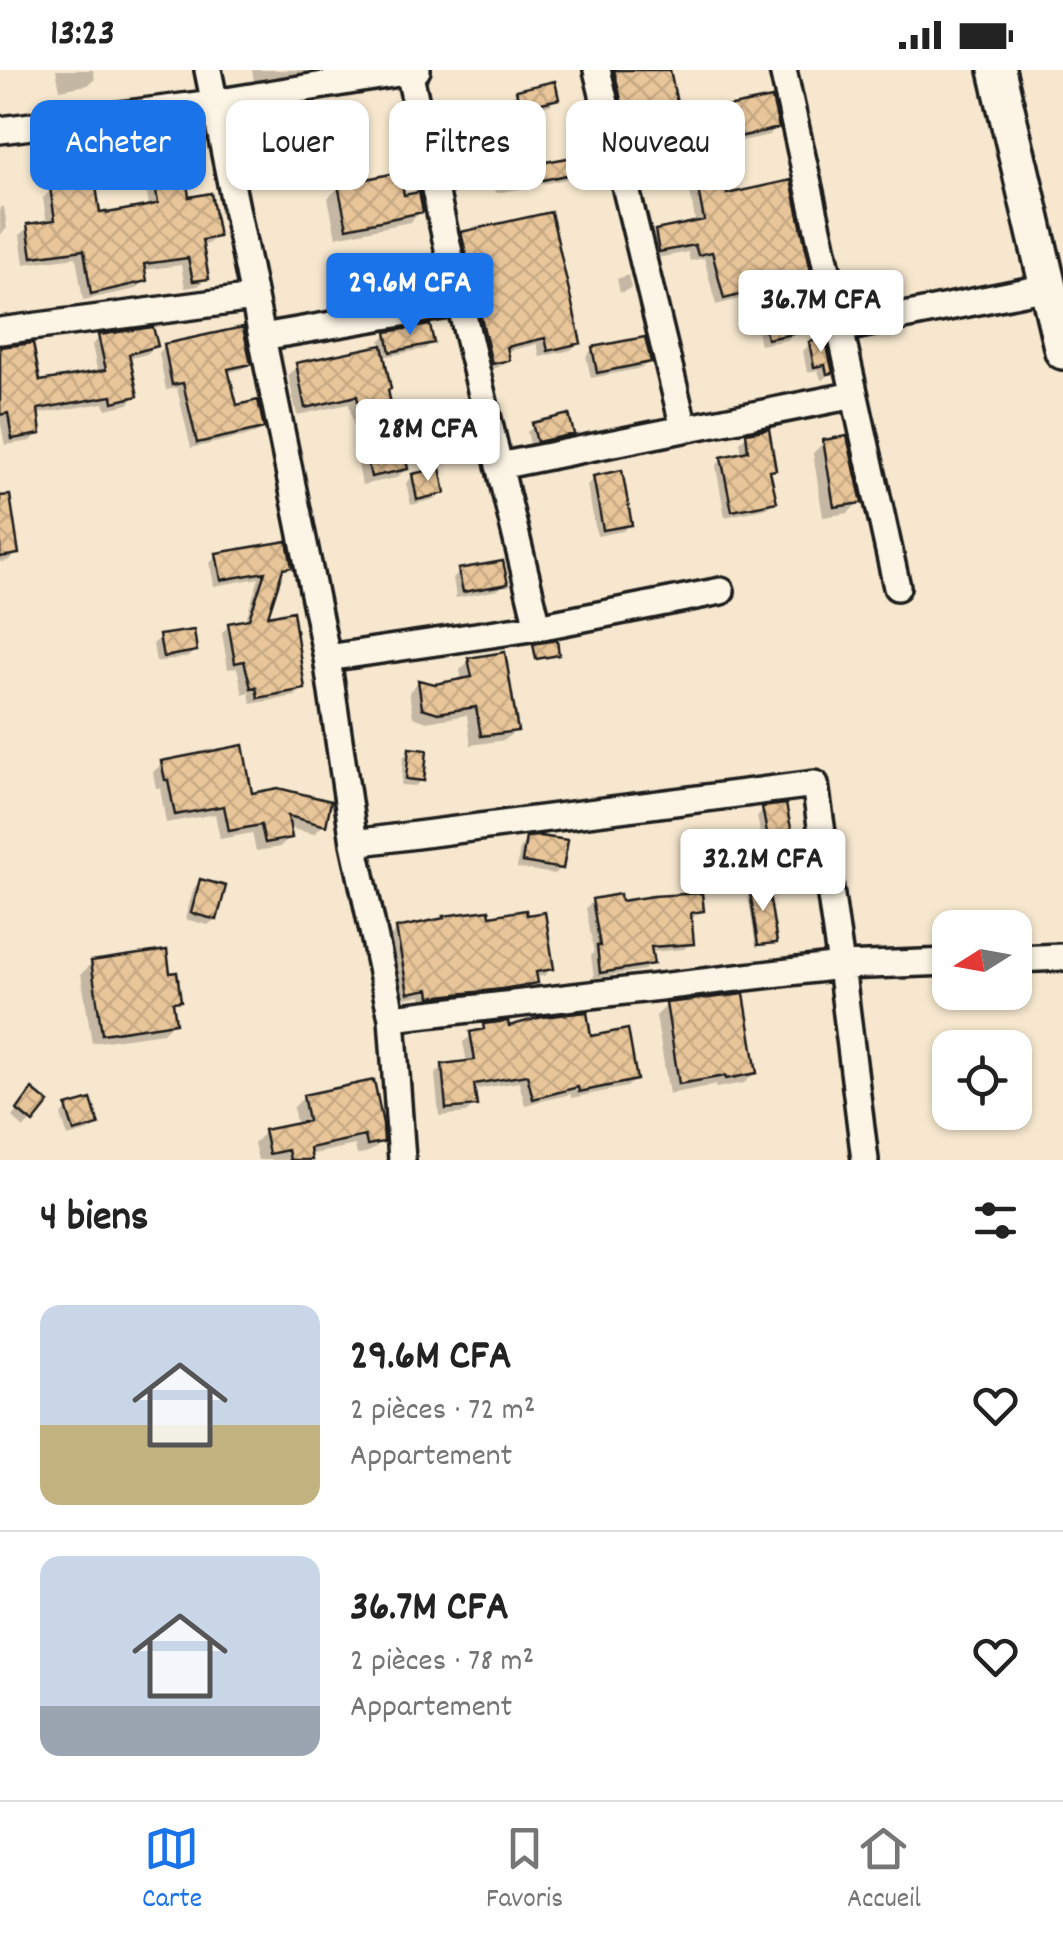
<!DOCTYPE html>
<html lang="fr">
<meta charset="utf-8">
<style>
:root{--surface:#fff;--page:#f6f6f6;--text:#222;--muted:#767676;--line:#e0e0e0;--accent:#1a73e8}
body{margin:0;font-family:Dekko,sans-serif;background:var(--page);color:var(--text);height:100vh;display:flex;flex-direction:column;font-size:38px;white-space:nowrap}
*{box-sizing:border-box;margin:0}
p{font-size:32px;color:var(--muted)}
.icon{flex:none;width:55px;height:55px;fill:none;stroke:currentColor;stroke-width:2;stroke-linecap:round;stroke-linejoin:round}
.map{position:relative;height:1090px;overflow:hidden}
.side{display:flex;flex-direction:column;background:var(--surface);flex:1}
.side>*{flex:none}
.hud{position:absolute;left:30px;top:30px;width:1005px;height:90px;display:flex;gap:20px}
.needle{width:65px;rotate:259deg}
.fabs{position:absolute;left:932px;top:840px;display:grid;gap:20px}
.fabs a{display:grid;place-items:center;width:100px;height:100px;border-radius:20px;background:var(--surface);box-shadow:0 2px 8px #0004;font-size:50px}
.price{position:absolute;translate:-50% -85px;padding:0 22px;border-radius:10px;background:#fff;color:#222;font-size:32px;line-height:65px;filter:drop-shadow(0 2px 5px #0008)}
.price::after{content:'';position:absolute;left:50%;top:60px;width:30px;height:22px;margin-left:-15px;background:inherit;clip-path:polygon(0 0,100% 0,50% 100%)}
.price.selected{background:var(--accent);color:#fff}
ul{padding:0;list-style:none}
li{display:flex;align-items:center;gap:30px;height:250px;padding:0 40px}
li+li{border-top:2px solid var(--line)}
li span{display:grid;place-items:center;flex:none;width:280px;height:200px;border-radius:20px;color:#555}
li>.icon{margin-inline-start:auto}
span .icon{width:120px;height:120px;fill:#fffc;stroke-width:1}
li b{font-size:42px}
h2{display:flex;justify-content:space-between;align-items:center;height:120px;padding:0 40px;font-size:42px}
.pill{padding:0 35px;border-radius:20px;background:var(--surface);box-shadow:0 2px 8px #0004;font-size:35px;line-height:90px}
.pill.selected{background:var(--accent);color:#fff}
.status{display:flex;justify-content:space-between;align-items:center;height:70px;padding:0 50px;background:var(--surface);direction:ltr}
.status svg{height:28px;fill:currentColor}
.tab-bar{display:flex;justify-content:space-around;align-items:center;height:140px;border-top:2px solid var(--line);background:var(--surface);font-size:28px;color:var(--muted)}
.tab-bar a{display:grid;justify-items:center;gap:5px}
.tab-bar .selected{color:var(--accent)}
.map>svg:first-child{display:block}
.shadow{fill:#0003}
.building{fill:url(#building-cross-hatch);stroke:#1c1c1c;stroke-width:2.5}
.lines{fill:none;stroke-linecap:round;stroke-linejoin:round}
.street-casing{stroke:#1c1c1c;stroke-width:32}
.secondary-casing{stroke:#1c1c1c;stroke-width:42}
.street{stroke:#fcf5e5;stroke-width:25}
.secondary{stroke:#fcf5e5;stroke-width:35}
</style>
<div class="status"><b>13:23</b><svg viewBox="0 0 49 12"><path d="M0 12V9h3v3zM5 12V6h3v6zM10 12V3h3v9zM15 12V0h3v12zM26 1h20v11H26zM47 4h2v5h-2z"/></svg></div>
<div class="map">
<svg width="1063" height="1090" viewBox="0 0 1063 1090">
<defs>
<pattern id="building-cross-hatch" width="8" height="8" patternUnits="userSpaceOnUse" patternTransform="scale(2.5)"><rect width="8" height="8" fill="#e9c69a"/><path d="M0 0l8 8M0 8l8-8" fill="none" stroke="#c7aa84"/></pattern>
</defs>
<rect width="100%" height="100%" fill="#f6e7ce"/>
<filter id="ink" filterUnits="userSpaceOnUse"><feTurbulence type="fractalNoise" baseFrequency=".01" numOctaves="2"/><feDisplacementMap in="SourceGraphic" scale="20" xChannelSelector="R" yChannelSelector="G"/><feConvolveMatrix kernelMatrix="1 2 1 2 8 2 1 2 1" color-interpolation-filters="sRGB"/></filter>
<g filter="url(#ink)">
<path class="shadow" d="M 56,0 L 93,0 L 95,9 L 88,15 L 60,20 Z
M 252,0 L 315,0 L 310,4 L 294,7 L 293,5 L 254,11 Z
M 640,0 L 667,0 L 674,32 L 668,39 L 645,44 Z
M 517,22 L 556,28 L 550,35 L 518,42 L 534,103 L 541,96 L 574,103 L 567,109 L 537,115 L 536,108 L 526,118 L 496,123 L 494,113 L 443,122 L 432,72 L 440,64 L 514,48 L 510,29 Z
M 399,42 L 402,58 L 390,63 L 386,46 Z
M 709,43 L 776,57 L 769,65 L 715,77 L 725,127 L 812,219 L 804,227 L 789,230 L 795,262 L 787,270 L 760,275 L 751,233 L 741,235 L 740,229 L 716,235 L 704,188 L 690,191 L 688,182 L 652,189 L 649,170 L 656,162 L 696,155 L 682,77 L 689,70 L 705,67 L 701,51 Z
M 271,58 L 333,94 L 326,101 L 306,105 L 304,95 L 271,101 L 264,65 Z
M 632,73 L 658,86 L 651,93 L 630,98 L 626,80 Z
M 152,95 L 187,130 L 216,166 L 208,174 L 200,175 L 206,208 L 198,216 L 185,218 L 181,195 L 143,200 L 144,211 L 136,219 L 83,230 L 76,187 L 24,194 L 20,165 L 28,157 L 47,154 L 43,128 L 51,120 L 98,145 L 149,137 L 144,103 Z
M 339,117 L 403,128 L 421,142 L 410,152 L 336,167 L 328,128 Z
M 0,137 L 4,137 L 7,158 L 0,165 Z
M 462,164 L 579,272 L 571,280 L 540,287 L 537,274 L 505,282 L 507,289 L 499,297 L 484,301 L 454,172 Z
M 365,203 L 389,227 L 383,234 L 364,237 L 358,210 Z
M 628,205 L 631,218 L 620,223 L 617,209 Z
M 387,264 L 431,273 L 425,279 L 382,287 L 396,369 L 406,399 L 396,408 L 362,415 L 356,385 L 359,382 L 349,334 L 297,345 L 288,305 L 297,296 L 382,277 L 380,271 Z
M 100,267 L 155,276 L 147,284 L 127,289 L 136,326 L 128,334 L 106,339 L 104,333 L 36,344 L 39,363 L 31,371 L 5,375 L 0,350 L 0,279 L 38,314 L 98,304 L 92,275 Z
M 810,274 L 830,302 L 824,309 L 821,310 L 818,300 L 807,302 L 803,281 Z
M 165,276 L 248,293 L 242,299 L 227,303 L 235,338 L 261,358 L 255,364 L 191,378 L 177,318 L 166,320 L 159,283 Z
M 593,279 L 648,291 L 642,298 L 591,308 L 586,286 Z
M 534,356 L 571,363 L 565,370 L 531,377 L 527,362 Z
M 747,366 L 773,399 L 768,404 L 774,431 L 767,438 L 725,447 L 716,396 L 722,389 L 742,385 L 740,372 Z
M 824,372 L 859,432 L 848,443 L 823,447 L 813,383 Z
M 413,406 L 442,423 L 435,429 L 411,435 L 406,413 Z
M 594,408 L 629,454 L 623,461 L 597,466 L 587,415 Z
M 0,452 L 16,483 L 8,491 L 0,492 Z
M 217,485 L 289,496 L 278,504 L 264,549 L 302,619 L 295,626 L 251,634 L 249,622 L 243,624 L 237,598 L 228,599 L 222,563 L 229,555 L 245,552 L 259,508 L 214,516 L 210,493 Z
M 459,502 L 505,513 L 498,520 L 456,528 L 453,508 Z
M 160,568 L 195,580 L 188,587 L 156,592 L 153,574 Z
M 470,590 L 515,660 L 505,670 L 471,675 L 467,645 L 427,652 L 413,647 L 409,622 L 418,612 L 435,616 L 462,612 L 460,600 Z
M 410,681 L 422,710 L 415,716 L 401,715 L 403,687 Z
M 163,693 L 323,755 L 314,764 L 288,758 L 289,767 L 280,777 L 256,781 L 252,763 L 220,769 L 215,744 L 166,753 L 160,718 L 156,718 L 153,702 Z
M 764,739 L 789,763 L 782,769 L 762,773 L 757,746 Z
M 528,770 L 561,798 L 554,804 L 517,798 L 520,777 Z
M 726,782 L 758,811 L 752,817 L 775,872 L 772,874 L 756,877 L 747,818 L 715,812 L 719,789 Z
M 200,811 L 215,849 L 208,855 L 185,849 L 194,818 Z
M 593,831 L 701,840 L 694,847 L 689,848 L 691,873 L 684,879 L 650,882 L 651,893 L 644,900 L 594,908 L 591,885 L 594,883 L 586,838 Z
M 488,849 L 551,898 L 544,906 L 534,907 L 535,912 L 527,920 L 423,934 L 421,925 L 401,929 L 389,868 L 397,860 Z
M 92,893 L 168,906 L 178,930 L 171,937 L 174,952 L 163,963 L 92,973 L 81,904 Z
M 667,935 L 755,1003 L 744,1013 L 716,1018 L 715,1015 L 669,1024 L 656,946 Z
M 484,956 L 589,968 L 635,1009 L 627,1017 L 571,1028 L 571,1024 L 525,1035 L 519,1012 L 472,1020 L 474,1035 L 466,1043 L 439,1046 L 435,1004 L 443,996 L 467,993 L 463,972 Z
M 304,1027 L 382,1071 L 371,1081 L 357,1085 L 355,1075 L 308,1085 L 309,1090 L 258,1090 L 254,1073 L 265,1062 L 297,1056 L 293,1038 Z
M 26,1029 L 31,1051 L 24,1058 L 12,1047 Z
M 68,1038 L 96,1054 L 89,1061 L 68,1067 L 61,1045 Z"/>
<path class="building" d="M 614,0 L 670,0 L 677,33 L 650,39 L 661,87 L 636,93 Z
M 555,11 L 559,29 L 520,38 L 516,20 Z
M 772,28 L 779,58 L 717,72 L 727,124 L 791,110 L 815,220 L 790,225 L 798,263 L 767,269 L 758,227 L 748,229 L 747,223 L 724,229 L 712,182 L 698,185 L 695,175 L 659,182 L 655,160 L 704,150 L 688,67 L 712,63 L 707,41 Z
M 521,44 L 528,74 L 530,73 L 538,110 L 504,116 L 502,106 L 451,114 L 439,61 Z
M 325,45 L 336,95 L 313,100 L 310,89 L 277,96 L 269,56 Z
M 183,87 L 189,127 L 211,123 L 219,167 L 202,170 L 209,209 L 193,211 L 188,188 L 144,194 L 147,211 L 91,224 L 84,180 L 32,187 L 27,154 L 55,150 L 50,117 L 95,110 L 100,142 L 106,141 L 107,143 L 152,135 L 158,133 L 151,93 Z
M 573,87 L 576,103 L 543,110 L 540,93 Z
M 400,102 L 404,125 L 419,122 L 423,142 L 347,158 L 338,115 Z
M 551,142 L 581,273 L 548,281 L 545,268 L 507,277 L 510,290 L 492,294 L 461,162 Z
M 385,196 L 392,228 L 370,232 L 363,201 Z
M 430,255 L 434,273 L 390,282 L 386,262 Z
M 153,257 L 158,276 L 129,284 L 138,326 L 113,332 L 112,326 L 38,339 L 41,364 L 12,369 L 8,343 L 0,345 L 0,277 L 33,273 L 40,311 L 106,300 L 98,265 Z
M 243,257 L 251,294 L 228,299 L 237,335 L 258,330 L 264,358 L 197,373 L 183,313 L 172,315 L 164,274 Z
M 645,267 L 651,292 L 597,303 L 592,277 Z
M 825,268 L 833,303 L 827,304 L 825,295 L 814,297 L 809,272 Z
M 382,275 L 391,319 L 388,320 L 398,366 L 401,366 L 408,399 L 371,407 L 364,374 L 367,373 L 357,326 L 305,338 L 296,293 Z
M 569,344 L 574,364 L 537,372 L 532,353 Z
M 769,359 L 776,400 L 770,401 L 777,432 L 732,441 L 721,387 L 748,381 L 746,363 Z
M 847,366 L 862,433 L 834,437 L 823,370 Z
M 440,398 L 445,423 L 417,430 L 412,404 Z
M 622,400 L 632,455 L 603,460 L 593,406 Z
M 10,425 L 19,484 L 0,487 L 0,426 Z
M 287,471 L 292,497 L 283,499 L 268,546 L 293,541 L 305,619 L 258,628 L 256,617 L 251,618 L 244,591 L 235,593 L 228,553 L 249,549 L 265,502 L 221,510 L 216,483 Z
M 503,491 L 508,514 L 463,522 L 458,499 Z
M 194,560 L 197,581 L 163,587 L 159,565 Z
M 557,570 L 559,585 L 536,589 L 533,574 Z
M 505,582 L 518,661 L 481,666 L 476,637 L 438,643 L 422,638 L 418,610 L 435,614 L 472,607 L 468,588 Z
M 243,675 L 252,723 L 278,718 L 331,731 L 326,756 L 288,746 L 292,768 L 265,773 L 261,755 L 229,761 L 224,736 L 175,745 L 168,710 L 165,710 L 161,691 Z
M 409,678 L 427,680 L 424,711 L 406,709 Z
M 786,734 L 792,763 L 768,768 L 762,737 Z
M 540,766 L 568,770 L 563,799 L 522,792 L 526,767 Z
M 725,779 L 764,786 L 760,813 L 721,806 Z
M 200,809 L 226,816 L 217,850 L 191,843 Z
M 767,812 L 777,873 L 758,875 L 749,815 Z
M 702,823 L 704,841 L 691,843 L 694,874 L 651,877 L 654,894 L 600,903 L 597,876 L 600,876 L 592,829 L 620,824 L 621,831 L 653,826 Z
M 489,840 L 490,846 L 526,840 L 527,845 L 545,842 L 554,899 L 536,902 L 538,913 L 502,919 L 430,927 L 429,919 L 408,923 L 396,858 L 444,848 L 443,846 Z
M 167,880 L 170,903 L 177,902 L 181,931 L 173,932 L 176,953 L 102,964 L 91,891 Z
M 744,924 L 757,1003 L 726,1009 L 725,1006 L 679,1014 L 666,933 Z
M 587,942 L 591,966 L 628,959 L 637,1010 L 579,1022 L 578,1017 L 533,1029 L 527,1005 L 474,1014 L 477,1036 L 446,1039 L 442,994 L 475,990 L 470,962 L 484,959 L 483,954 L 508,951 L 509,956 L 542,947 Z
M 374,1010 L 383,1054 L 384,1072 L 367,1075 L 365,1066 L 310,1078 L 312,1090 L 290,1090 L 288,1080 L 269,1084 L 264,1060 L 308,1051 L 303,1025 Z
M 32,1019 L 49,1033 L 33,1053 L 17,1040 Z
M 91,1029 L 99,1055 L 74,1062 L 66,1036 Z"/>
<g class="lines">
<g class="street-casing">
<path id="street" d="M 208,0 L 327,588 L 354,773 L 392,948 L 402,1090
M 597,0 L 684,358
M 783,0 L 897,517
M 409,1 L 460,233 L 538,557
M 0,60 L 214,33 L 417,0
M 839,259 L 1048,217
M 0,261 L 254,228
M 262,267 L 460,233
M 499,396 L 854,325
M 327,588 L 538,557 L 721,521
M 354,773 L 815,714 L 841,896 L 865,1090
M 1015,889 L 1063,887
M 392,948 L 841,896 L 950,892"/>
</g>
<g class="secondary-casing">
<path id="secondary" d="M 997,0 L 1063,281"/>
</g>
<use href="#street" class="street"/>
<use href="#secondary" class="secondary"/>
</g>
</g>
</svg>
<div class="fabs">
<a><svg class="needle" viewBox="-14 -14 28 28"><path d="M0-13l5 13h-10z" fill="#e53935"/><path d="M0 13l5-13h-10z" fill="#767676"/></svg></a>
<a><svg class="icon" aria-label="locate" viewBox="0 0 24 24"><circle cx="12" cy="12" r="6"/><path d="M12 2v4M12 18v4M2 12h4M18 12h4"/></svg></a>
</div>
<b class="price selected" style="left:410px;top:268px">29.6M CFA</b>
<b class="price" style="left:821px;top:285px">36.7M CFA</b>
<b class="price" style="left:428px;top:414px">28M CFA</b>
<b class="price" style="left:763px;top:844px">32.2M CFA</b>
<div class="hud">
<a class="pill selected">Acheter</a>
<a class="pill">Louer</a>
<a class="pill">Filtres</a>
<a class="pill">Nouveau</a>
</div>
</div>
<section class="side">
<h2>4 biens<svg class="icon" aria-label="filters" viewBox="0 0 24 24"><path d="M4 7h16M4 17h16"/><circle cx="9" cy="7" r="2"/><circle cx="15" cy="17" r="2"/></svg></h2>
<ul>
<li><span style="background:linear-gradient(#c9d6e8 60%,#c2b280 0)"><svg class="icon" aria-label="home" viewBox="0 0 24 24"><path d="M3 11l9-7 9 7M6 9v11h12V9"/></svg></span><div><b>29.6M CFA</b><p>2 pièces · 72 m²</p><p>Appartement</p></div><svg class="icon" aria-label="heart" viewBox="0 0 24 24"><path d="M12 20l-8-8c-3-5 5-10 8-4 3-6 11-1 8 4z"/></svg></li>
<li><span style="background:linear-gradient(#c9d6e8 75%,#9aa5b1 0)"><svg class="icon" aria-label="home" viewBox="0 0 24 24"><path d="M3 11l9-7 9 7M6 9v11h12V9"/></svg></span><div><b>36.7M CFA</b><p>2 pièces · 78 m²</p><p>Appartement</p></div><svg class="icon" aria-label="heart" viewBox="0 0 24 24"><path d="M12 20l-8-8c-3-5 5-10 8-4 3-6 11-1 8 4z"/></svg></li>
</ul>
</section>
<nav class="tab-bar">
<a class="selected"><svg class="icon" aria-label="map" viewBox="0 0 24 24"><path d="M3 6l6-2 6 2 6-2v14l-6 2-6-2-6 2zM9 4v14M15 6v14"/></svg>Carte</a>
<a><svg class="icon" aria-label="saved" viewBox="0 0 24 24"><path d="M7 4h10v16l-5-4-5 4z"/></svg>Favoris</a>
<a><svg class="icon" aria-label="home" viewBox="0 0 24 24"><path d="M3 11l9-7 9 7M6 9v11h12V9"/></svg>Accueil</a>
</nav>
